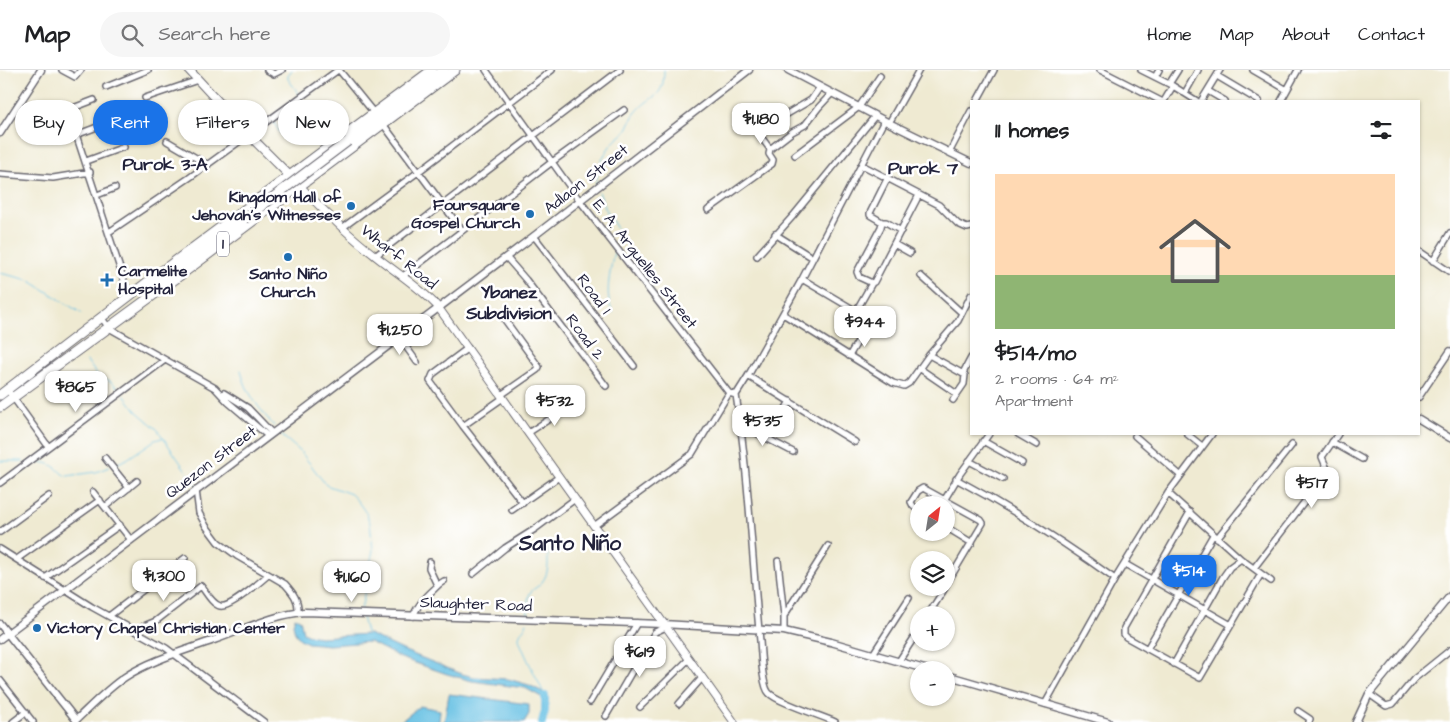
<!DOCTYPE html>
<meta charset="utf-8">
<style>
:root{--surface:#fff;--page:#f6f6f6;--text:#202124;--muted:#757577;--line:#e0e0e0;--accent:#1a73e8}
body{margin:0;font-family:"Architects Daughter",sans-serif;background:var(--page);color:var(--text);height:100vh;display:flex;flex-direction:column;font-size:19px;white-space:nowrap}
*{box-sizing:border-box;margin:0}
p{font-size:16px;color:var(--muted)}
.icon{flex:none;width:28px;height:28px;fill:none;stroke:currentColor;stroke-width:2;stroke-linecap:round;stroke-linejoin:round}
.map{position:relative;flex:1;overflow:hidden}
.side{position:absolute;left:970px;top:30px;width:450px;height:335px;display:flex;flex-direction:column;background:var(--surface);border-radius:0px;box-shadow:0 1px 4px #0004}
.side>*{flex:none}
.hud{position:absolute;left:15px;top:30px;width:475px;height:45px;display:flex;gap:10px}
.needle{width:32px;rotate:30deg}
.buttons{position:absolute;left:910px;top:426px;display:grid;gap:10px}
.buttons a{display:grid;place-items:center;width:45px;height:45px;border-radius:50%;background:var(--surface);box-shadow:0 1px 4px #0004;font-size:25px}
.price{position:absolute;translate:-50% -42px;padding:0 11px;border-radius:10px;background:#fff;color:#222;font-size:16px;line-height:32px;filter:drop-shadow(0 1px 2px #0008)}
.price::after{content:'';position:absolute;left:50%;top:30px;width:15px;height:11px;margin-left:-8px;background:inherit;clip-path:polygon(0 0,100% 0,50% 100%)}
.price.on{background:var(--accent);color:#fff}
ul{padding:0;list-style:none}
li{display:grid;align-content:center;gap:10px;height:265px;padding:0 25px}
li+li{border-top:1px solid var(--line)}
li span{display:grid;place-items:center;height:155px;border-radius:0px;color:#555}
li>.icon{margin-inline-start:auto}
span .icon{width:90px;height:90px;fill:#fffc;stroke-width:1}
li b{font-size:21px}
h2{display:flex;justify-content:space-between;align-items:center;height:60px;padding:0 25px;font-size:21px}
.pill{padding:0 18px;border-radius:22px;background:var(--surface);box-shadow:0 1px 4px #0004;font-size:18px;line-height:45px}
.pill.on{background:var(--accent);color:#fff}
header{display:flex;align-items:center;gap:30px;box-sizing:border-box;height:70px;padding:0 25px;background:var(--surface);border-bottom:1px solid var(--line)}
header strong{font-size:24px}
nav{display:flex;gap:28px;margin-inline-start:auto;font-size:18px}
.search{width:350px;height:45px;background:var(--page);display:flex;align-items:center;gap:12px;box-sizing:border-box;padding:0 18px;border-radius:28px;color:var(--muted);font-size:19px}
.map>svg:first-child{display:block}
.water{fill:#65c0e3;stroke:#44718f}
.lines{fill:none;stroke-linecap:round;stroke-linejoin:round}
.stream{stroke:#65c0e3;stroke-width:1}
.river{stroke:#65c0e3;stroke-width:8}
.minor-casing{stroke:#6a6870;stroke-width:8}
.tertiary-casing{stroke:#6a6870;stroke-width:9}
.secondary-casing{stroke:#6a6870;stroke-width:9}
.primary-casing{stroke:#6a6870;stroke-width:10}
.trunk-casing{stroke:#6a6870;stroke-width:11}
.minor{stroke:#fff;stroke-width:5}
.tertiary{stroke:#fff;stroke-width:6}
.secondary{stroke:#fff;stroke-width:7}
.primary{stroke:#fff;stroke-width:8}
.trunk{stroke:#fff;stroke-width:9}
.trunk-bridge-casing{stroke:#6a6870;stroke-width:11;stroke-linecap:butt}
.trunk-bridge{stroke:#fff;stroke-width:9}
.poi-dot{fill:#1f6fb2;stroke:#fff;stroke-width:2}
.labels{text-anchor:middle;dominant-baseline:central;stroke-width:5;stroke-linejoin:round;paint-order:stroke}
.shield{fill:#fff;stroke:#646476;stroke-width:1}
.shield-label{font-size:15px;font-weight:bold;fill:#22223b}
.street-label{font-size:16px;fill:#22223b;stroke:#fff}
.poi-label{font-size:16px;font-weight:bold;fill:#22223b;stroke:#fff;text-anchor:end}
.neighbourhood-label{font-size:18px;font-weight:bold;fill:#22223b;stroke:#fff}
.district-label{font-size:21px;font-weight:bold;fill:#22223b;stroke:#fff}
</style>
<header>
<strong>Map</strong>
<div class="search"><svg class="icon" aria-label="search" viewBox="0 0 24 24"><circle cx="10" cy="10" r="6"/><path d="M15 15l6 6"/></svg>Search here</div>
<nav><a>Home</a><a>Map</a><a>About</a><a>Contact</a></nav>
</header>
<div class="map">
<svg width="1450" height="652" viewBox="0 0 1450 652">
<rect width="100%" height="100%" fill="#fff"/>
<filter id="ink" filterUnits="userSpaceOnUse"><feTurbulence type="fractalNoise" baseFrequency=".02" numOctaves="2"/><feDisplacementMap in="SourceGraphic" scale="10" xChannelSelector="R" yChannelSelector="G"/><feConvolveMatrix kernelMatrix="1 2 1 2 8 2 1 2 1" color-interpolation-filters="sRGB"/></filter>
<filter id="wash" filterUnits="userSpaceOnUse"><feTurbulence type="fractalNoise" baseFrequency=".0096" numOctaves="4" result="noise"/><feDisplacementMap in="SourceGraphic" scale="20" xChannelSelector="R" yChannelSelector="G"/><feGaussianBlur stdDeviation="1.12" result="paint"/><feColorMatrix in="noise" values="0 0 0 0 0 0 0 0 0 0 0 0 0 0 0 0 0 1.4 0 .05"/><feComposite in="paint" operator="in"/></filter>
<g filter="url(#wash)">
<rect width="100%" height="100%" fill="#efead2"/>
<path class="water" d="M 295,547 L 300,549 L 303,562 L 309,565 L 320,567 L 369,564 L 405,581 L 462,604 L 474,607 L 508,609 L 529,615 L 543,622 L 545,629 L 525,618 L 472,611 L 447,604 L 401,588 L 370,572 L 329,575 L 308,573 L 300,569 L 295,563 L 293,554 Z
M 449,624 L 529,634 L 529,644 L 524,652 L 444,652 Z
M 420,636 L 440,640 L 439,652 L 400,652 Z"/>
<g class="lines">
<path class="stream" d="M 292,0 L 288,5 L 288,9 L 299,24
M 283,68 L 273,51 L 298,32
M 596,114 C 597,100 603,84 612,74 C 615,70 620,67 624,63 C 630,57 630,48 638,40 C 653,23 664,29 664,0
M 599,122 L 606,141 L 621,165 L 621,174
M 0,203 L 29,210 L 81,243
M 613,243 C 604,226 610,204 613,186 L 615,181
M 87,291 L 98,306 L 110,311 L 118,318
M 241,300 C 245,322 260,339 274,356
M 124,325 L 136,341 L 157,359 L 196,415
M 281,365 L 301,382 L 326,415 L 351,424 L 359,433 L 366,443 L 370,453 L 373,480 L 361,540
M 0,391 L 23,391
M 32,392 C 39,392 47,392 53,396 C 59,399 60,404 67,406 L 96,402 L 109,397
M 114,395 L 127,389 L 155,370 L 162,368
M 528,546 C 528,539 527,529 530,523 C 533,518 539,517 542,512 C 550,502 548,490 547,478
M 362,547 L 366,563
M 527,553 C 525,558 520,562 519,567 C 518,573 541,616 545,626"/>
<path class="river" d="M 542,652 L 545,641 L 545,626"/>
</g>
</g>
<g filter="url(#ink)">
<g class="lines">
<g class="minor-casing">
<path id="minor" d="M 62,0 L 75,7 L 81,0
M 267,0 L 274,4 L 282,0
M 339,0 L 374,43
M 486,0 L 580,131 L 729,323 L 736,325
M 1100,0 L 1161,31
M 1141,0 L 1173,16 L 1197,31
M 1253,0 L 1287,20
M 1217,6 L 1259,31
M 1155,7 L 1159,0
M 1169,14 L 1178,0
M 106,17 L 148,0
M 1208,21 L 1225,31
M 1185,23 L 1198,0
M 145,28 L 198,10
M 94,30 L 73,38 L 69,43 L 129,226
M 977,31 L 994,0
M 1164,31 L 1173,16
M 1201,31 L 1220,0
M 1281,31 L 1298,0
M 889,53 L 919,0
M 383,54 L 461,159
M 76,65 L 113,51
M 167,71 L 208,95
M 770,79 L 761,67 L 761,62 L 782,47 L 811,30 L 820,17
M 950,81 L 971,41
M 795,85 L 859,37 L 880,6
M 86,91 L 124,77
M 862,95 L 939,135 L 958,154 L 967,158 L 971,157
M 0,104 L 53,108 L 90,102
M 887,109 L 870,143 L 870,145 L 882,152 L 881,157 L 857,202 L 859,207 L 872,213 L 874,212 L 919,125
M 97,125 L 115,118
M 708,140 L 772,94 L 773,90 L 769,84 L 770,79 L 792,62 L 805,55 L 819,37 L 832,23
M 882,152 L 886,152 L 901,161
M 342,158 L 418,102 L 552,0
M 109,162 L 189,108 L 338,0
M 775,164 L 813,188
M 534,166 L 634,296
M 894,174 L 910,183
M 1419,181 L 1450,202
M 375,186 L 620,0
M 757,186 L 793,146 L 875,46
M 506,187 L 526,210 L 606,316
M 1433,191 L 1450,163
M 403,206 L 552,92 L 624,40
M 921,206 L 962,243
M 802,209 L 856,241 L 872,213
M 783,244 L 893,313 L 904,316 L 909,313 L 929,285 L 958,251 L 971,225
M 101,247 L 109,258 L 215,318 L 228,332 L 268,366
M 399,267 L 417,292
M 468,278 L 433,304 L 430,311 L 463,356 L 523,433
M 929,285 L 965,305 L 964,314 L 953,330
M 849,286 L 864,261
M 919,298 L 957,324
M 963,303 L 971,288
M 748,306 L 855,372
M 7,319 L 48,376
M 224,323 L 248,338 L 272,363
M 501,325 L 537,300 L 539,297 L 502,246
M 1419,327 L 1450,281
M 741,355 L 793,382
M 463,356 L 503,328
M 528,363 L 571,335
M 1018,364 L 1037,375
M 1187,364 L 1202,376
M 1135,366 L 1180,405
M 769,369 L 790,331
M 983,371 L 1022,393
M 1332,372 L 1362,389
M 105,388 L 129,418
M 969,391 L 1003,409
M 956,409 C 1012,439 1064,472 1115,509
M 0,413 L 165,290
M 196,420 L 199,443 L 206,456 L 218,472 L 237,486 L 285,514 C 293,523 299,530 298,542
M 93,422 L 131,470
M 1168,423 L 1241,489 L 1271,511
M 945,429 L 960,404 L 989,364
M 105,437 L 137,411
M 512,440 L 559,407
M 919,441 L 913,436 L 911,432 L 918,421 L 923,418 L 981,450 L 983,453 L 946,515
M 1190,442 L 1124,558 L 1124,564 L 1126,567 L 1200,608 L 1261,504
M 594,456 L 692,384 L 729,323
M 946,457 L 972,473
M 0,462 L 49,426
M 1217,468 L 1292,375
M 0,479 L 92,537 L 166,578 L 264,652
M 17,489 L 100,430
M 778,491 L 784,546 L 828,476
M 430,492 L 429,498 L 437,515
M 1125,494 L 1231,555
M 1254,498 L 1325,405 L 1327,399 L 1322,387 L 1338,364
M 473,504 L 505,478 L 535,459 L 575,429
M 45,508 L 120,455
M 928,545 L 945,518
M 109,546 L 185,488
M 413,546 C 418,535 423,530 431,522 C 436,518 438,514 444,511
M 784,546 L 784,561
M 134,560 L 156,551 L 201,516 C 206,522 212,534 220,536 C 229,539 260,512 268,505
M 1147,579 L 1213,465
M 873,584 L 909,528
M 899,591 L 919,560
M 1174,594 L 1223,507 L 1230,497 L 1241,489
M 0,610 L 33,652
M 1369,624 L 1386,636 L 1393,634 L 1414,609 L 1450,580
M 590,632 L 637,553
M 679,634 L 702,608
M 1045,634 L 1115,509 L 1168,423 L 1212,364
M 640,637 L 689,589
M 1298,641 L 1310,649 L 1309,652
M 606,646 L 655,562 L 666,557
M 13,652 L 26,642
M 835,652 C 822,646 777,632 769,623 C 762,616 761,582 760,571 C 752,489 749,406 736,325 L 748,306 L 802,209 L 884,51"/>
</g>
<g class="tertiary-casing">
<path id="tertiary" d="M 788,0 L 889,53 L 971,93
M 0,63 L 41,0
M 1419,349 L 1450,368
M 0,554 L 76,650 C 91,636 107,619 125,607 C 151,590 184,581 214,570 C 243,560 274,544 305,542 L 663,554 L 784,561 L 831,572 L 928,600
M 0,569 L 534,166 L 749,0
M 946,605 L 1108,652
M 1356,652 L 1369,624 L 1450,526"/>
</g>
<g class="secondary-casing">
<path id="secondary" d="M 300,116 C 323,140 347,164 373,184 C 395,202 419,216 438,237 L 734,652"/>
</g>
<g class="primary-casing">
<path id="primary" d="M 189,0 L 249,65 L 293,109"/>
</g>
<g class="trunk-casing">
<path id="trunk" d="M 348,71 L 444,0
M 149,215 L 161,210 L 244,149
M 0,325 L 162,201 L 432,0
M 0,337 L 171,212 L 455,0"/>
</g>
<use href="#minor" class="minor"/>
<use href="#tertiary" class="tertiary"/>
<use href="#secondary" class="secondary"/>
<use href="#primary" class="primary"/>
<use href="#trunk" class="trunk"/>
<g class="trunk-bridge-casing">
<path id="trunk-bridge" d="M 244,149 L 348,71"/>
</g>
<use href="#trunk-bridge" class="trunk-bridge"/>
</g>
</g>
<g class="poi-dot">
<circle cx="351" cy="136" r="5"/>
<circle cx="530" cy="144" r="5"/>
<circle cx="288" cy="187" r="5"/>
<path d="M104.5 202.5h5v5h5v5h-5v5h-5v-5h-5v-5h5z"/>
<circle cx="37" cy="558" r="5"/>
</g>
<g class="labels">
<rect class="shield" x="217" y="161.5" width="12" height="25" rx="4"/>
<g class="shield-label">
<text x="223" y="174">1</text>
</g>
<g class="street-label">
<text transform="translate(586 109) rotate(-38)">Adlaon Street</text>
<text transform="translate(399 187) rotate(39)">Wharf Road</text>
<text transform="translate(645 194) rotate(52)">E. A. Arguelles Street</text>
<text transform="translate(594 224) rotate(53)">Road 1</text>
<text transform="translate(585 267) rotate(53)">Road 2</text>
<text transform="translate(211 392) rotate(-37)">Quezon Street</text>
<text transform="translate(476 534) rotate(2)">Slaughter Road</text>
</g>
<g class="poi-label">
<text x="341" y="127">Kingdom Hall of<tspan x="341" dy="18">Jehovah's Witnesses</tspan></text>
<text x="520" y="135">Foursquare<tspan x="520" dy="18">Gospel Church</tspan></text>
<text x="118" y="201" text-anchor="start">Carmelite<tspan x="118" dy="18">Hospital</tspan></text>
<text x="288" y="204" text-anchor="middle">Santo Niño<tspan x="288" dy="18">Church</tspan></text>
<text x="47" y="558" text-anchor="start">Victory Chapel Christian Center</text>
</g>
<g class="neighbourhood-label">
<text x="165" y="94">Purok 3-A</text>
<text x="923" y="98">Purok 7</text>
<text x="509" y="222">Ybanez<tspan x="509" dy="21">Subdivision</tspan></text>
</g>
<g class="district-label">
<text x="570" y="473">Santo Niño</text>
</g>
</g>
</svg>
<div class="buttons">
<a><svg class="needle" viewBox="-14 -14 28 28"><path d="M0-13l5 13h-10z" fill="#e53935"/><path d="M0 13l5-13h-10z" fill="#757577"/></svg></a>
<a><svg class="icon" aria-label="layers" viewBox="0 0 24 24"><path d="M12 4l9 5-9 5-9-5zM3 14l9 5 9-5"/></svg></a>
<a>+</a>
<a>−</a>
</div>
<b class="price" style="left:761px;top:75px">$1,180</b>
<b class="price" style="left:865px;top:278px">$944</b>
<b class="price" style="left:400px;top:286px">$1,250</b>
<b class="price" style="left:76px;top:343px">$865</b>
<b class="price" style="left:555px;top:357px">$532</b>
<b class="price" style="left:763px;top:377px">$535</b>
<b class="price" style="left:1312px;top:439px">$517</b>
<b class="price on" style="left:1189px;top:527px">$514</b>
<b class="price" style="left:164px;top:532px">$1,300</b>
<b class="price" style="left:352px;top:533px">$1,160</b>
<b class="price" style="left:640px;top:608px">$619</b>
<div class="hud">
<a class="pill">Buy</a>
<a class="pill on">Rent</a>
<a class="pill">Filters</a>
<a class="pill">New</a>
</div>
<section class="side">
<h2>11 homes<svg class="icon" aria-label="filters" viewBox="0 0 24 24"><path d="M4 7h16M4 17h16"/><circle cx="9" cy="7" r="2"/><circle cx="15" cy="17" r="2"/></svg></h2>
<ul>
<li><span style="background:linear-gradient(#ffd9b3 65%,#8fb573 0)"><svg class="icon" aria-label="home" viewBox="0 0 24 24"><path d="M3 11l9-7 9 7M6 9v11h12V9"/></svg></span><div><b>$514/mo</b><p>2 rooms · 64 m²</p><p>Apartment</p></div></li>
</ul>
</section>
</div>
